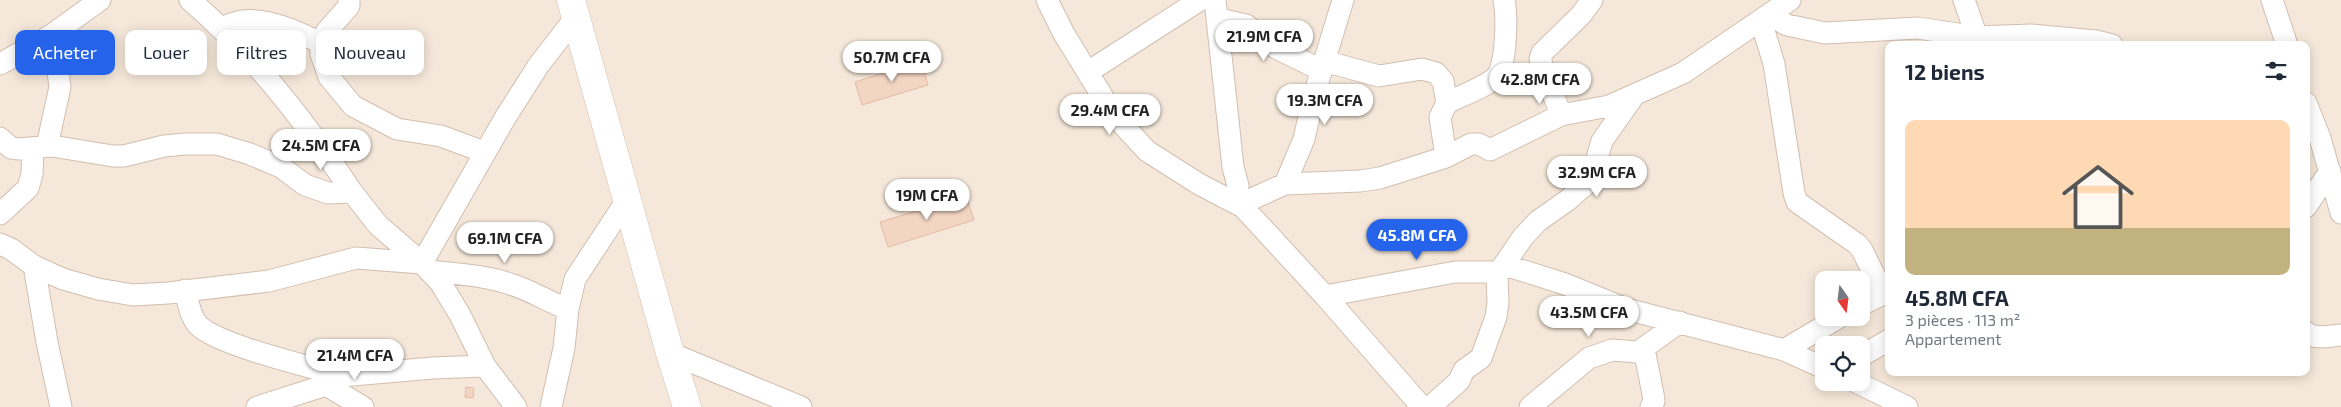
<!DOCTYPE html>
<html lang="fr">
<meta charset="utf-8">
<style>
:root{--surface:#fff;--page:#f2f2f3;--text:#1f2937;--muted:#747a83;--accent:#2563eb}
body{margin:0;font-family:"Exo 2",sans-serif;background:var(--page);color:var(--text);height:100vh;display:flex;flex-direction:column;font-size:19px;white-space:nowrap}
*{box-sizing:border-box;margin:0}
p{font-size:16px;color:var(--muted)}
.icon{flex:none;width:28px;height:28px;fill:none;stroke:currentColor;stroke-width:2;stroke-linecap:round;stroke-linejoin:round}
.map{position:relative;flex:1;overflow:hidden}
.drawer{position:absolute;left:1885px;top:41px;width:425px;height:335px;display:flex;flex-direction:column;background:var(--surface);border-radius:10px;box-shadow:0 2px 12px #0003}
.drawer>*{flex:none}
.guide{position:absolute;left:15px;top:30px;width:475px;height:45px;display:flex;gap:10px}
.needle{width:32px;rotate:166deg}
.controls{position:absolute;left:1815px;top:271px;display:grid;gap:10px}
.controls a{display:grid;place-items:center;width:55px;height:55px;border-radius:10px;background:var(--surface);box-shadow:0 2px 12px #0003;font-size:25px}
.price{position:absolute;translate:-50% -42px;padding:0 11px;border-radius:18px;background:#fff;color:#222;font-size:16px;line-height:32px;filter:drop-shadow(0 1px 2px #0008)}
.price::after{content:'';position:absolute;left:50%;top:30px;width:15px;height:11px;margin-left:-8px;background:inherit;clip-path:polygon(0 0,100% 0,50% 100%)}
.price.selected{background:var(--accent);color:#fff}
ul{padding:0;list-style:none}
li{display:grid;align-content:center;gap:10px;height:265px;padding:0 20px}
li span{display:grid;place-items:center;height:155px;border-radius:10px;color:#555}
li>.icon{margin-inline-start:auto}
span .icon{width:90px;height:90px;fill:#fffc;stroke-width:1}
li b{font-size:21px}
h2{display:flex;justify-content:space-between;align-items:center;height:60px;padding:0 20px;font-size:21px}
.pill{padding:0 18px;border-radius:10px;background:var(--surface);box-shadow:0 2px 12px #0003;font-size:18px;line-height:45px}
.pill.selected{background:var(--accent);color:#fff}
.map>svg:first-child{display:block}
.residential{fill:#f5e8da;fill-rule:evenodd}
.building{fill:#f3d5c3;stroke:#e6bba3}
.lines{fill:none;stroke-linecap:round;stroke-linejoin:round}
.street-casing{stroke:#d1beb0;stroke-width:23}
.secondary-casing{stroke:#d6c0b0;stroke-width:29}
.street{stroke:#fff;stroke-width:21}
.secondary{stroke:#fff;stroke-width:28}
</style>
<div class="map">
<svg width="2341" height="407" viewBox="0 0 2341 407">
<rect width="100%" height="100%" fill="#fdf6ec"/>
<path class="residential" d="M 0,0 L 2341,0 L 2341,407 L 0,407 ZM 1889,45 L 2306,45 L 2306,372 L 1889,372 ZM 1824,280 L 1861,280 L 1861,318 L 1824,318 ZM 1824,345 L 1861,345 L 1861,382 L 1824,382 Z"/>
<path class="building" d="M 921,61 L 928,85 L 862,105 L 855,82 Z
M 966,196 L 974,220 L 888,247 L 880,222 Z
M 466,387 L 474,388 L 473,398 L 465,397 Z"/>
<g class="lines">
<g class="street-casing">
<path id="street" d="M 190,0 C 254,55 306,122 352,192
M 349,0 L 349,6 L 327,31 L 321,43 L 321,54 L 329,77 L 353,106 L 397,129 L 441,136 L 484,152
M 1047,0 L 1064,34 L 1104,99 L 1124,126 L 1147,151 L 1199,184 L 1243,207 L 1325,296 L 1422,407
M 1215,0 L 1233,167 L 1238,186 L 1237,203
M 1964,0 L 1977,37
M 2272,0 L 2287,45
M 1770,15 L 1787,25 L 1825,33 L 1918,28 L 1977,37 L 2031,35 L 2096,41 L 2112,45
M 1219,19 L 1246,25 L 1276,48 L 1321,70
M 1761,21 L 1774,64 L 1794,193 L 1797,202 L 1857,244 L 1862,250 L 1883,293
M 220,28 C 227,26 235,22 243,21 C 269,18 298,32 321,43
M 1324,61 L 1379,76 L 1422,69 L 1436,73 L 1443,81 L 1447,103 L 1440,117 L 1446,157
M 0,64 L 50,36 L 100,0
M 1088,72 L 1200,0
M 1447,103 C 1460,96 1486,87 1496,77 C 1507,66 1507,15 1504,0
M 2306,103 L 2320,138 L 2341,213
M 1561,115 L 1540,59 L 1542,53 L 1581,15 L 1592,0
M 0,138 L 11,148 L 19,149 L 52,146 L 113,156 L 124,156 L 164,146 L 185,144 L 217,144 L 250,154 L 281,167 L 305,185 L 328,193 L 352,192 L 378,225 L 422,263 L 440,282 L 460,315 L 485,366 L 516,407
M 47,146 L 60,87 L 56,56 L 50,36
M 1285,184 L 1360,181 L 1380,178 L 1446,157 L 1471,144 L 1479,144 L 1490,150 L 1561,115 L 1609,106 L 1683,73 L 1790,0
M 1243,207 L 1254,198 L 1285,184 L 1304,139 L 1314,95 L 1343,0
M 2306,207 L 2330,171
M 0,214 L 28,188 L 32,174 L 33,149
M 0,244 L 11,249 L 34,266 L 63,279 L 98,289 L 133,295 L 168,293 L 269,281 L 356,258 L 422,263 L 505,118 L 538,66 L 576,17
M 1505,265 L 1565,284 L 1626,309 L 1784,350 L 1824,368
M 34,266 L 47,342 L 61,407
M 429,271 C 456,274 484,275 510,284 C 531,290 548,302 568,309
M 185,290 C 188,302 190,317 199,326 C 221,346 309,366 341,376
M 1325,296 L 1455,272 L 1493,272 L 1497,275
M 1861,305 L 1889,291
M 2306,332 C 2314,340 2330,336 2341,335
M 1644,349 L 1653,394 L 1654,401 L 1651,407
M 1784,350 L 1838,318
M 670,353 L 801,407
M 1861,356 L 1889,340
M 1856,382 L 1907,407
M 326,385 L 363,407
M 257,407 L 326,385 L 341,376 L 433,368 L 485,366
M 551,407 L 564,348 L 568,309 L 575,279 L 627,200
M 1430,407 L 1459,381 L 1464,370 L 1481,358 L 1496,317 L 1498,303 L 1497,275 L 1523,237 L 1538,221 L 1568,200 L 1585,185 L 1594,169 L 1602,141 L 1633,97
M 1530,407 L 1589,358 L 1612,350 L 1638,352 L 1680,322"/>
</g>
<g class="secondary-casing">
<path id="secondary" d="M 571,0 L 670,353 L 687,407"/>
</g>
<use href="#street" class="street"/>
<use href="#secondary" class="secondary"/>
</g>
</svg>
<div class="controls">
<a><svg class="needle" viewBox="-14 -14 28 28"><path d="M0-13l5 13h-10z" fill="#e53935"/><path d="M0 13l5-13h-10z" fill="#747a83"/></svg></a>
<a><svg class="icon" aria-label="locate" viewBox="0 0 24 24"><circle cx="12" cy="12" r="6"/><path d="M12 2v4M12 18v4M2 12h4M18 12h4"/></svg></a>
</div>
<b class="price" style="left:1264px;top:62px">21.9M CFA</b>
<b class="price" style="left:892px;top:83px">50.7M CFA</b>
<b class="price" style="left:1540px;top:105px">42.8M CFA</b>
<b class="price" style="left:1325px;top:126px">19.3M CFA</b>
<b class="price" style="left:1110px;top:136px">29.4M CFA</b>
<b class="price" style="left:321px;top:171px">24.5M CFA</b>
<b class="price" style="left:1597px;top:198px">32.9M CFA</b>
<b class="price" style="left:927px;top:221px">19M CFA</b>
<b class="price selected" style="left:1417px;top:261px">45.8M CFA</b>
<b class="price" style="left:505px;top:264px">69.1M CFA</b>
<b class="price" style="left:1589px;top:338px">43.5M CFA</b>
<b class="price" style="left:355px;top:381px">21.4M CFA</b>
<div class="guide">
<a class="pill selected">Acheter</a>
<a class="pill">Louer</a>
<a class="pill">Filtres</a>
<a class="pill">Nouveau</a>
</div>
<section class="drawer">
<h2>12 biens<svg class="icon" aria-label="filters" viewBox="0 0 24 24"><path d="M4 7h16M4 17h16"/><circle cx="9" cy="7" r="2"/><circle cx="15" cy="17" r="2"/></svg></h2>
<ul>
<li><span style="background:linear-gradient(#ffd9b3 70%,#c2b280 0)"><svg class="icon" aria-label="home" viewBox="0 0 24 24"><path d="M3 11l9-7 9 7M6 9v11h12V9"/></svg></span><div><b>45.8M CFA</b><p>3 pièces · 113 m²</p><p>Appartement</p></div></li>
</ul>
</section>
</div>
